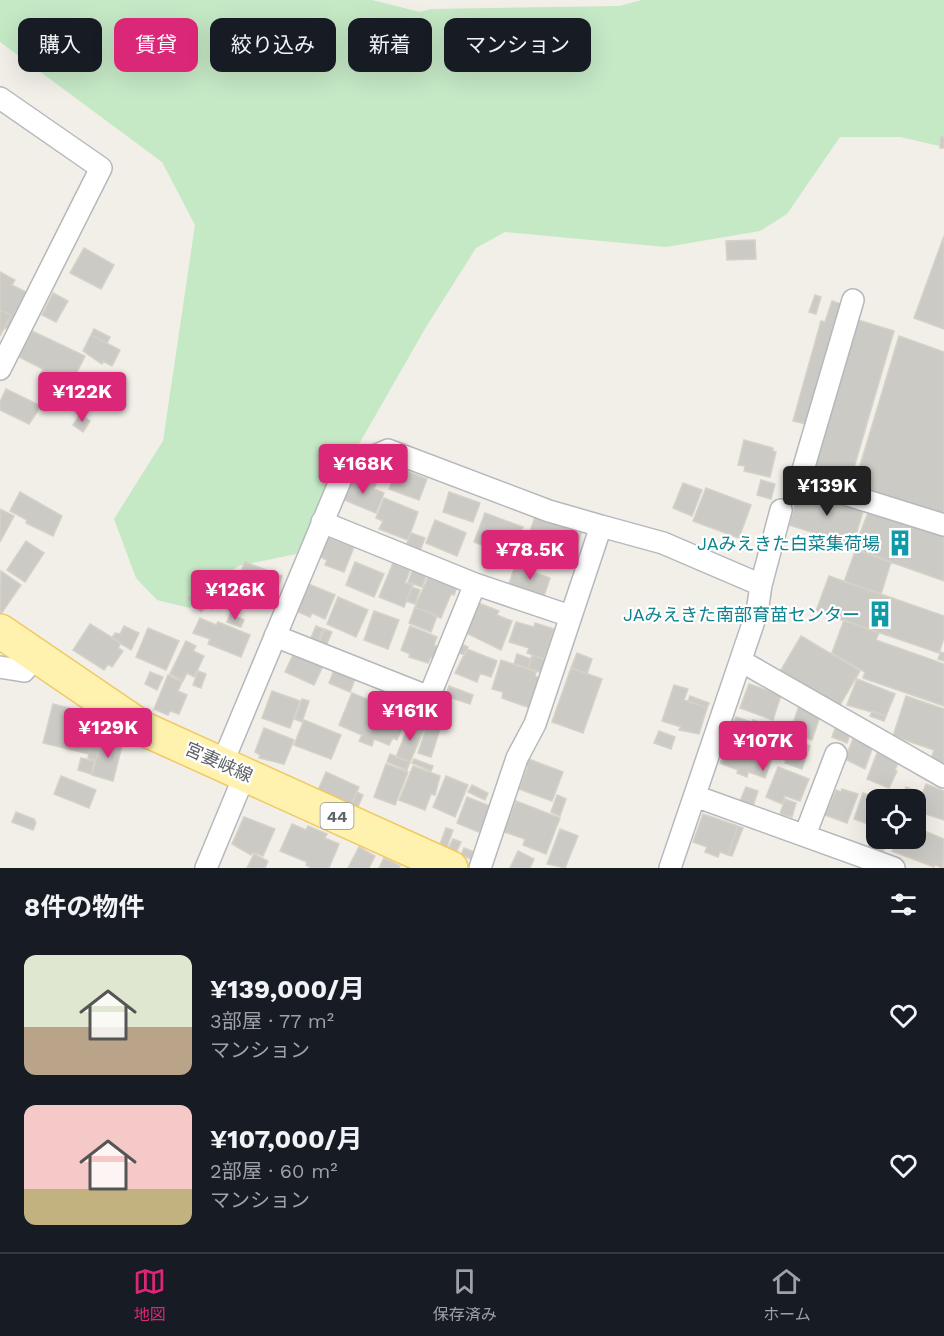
<!DOCTYPE html>
<html lang="ja">
<meta charset="utf-8">
<style>
:root{--surface:#171b24;--page:#242831;--text:#f1f3f6;--muted:#9ea1a6;--line:#363941;--accent:#db2777}
body{margin:0;font-family:"Work Sans","Noto Sans JP",sans-serif;background:var(--page);color:var(--text);height:100vh;display:flex;flex-direction:column;font-size:22px;white-space:nowrap}
*{box-sizing:border-box;margin:0}
p{font-size:20px;color:var(--muted)}
.icon{flex:none;width:33px;height:33px;fill:none;stroke:currentColor;stroke-width:2;stroke-linecap:round;stroke-linejoin:round}
.map{position:relative;height:868px;overflow:hidden}
.drawer{display:flex;flex-direction:column;background:var(--surface);flex:1}
.drawer>*{flex:none}
.hud{position:absolute;left:18px;top:18px;width:600px;height:54px;display:flex;gap:12px}
.fabs{position:absolute;left:866px;top:789px;display:grid;gap:12px}
.fabs a{display:grid;place-items:center;width:60px;height:60px;border-radius:12px;background:var(--surface);box-shadow:0 6px 24px #0002;font-size:30px}
.price{position:absolute;translate:-50% -51px;padding:0 14px;border-radius:6px;background:var(--accent);color:#fff;font-size:20px;line-height:39px;filter:drop-shadow(0 2px 3px #0008)}
.price::after{content:'';position:absolute;left:50%;top:36px;width:18px;height:14px;margin-left:-9px;background:inherit;clip-path:polygon(0 0,100% 0,50% 100%)}
.price.on{background:#222;color:#fff}
ul{padding:0;list-style:none}
li{display:flex;align-items:center;gap:18px;height:150px;padding:0 24px}
li span{display:grid;place-items:center;flex:none;width:168px;height:120px;border-radius:12px;color:#555}
li>.icon{margin-inline-start:auto}
span .icon{width:72px;height:72px;fill:#fffc;stroke-width:1}
li b{font-size:26px}
h2{display:flex;justify-content:space-between;align-items:center;height:72px;padding:0 24px;font-size:26px}
.pill{padding:0 21px;border-radius:12px;background:var(--surface);box-shadow:0 6px 24px #0002;font-size:21px;line-height:54px}
.pill.on{background:var(--accent);color:#fff}
.tab-bar{display:flex;justify-content:space-around;align-items:center;height:84px;border-top:2px solid var(--line);background:var(--surface);font-size:16px;color:var(--muted)}
.tab-bar a{display:grid;justify-items:center;gap:3px}
.tab-bar .on{color:var(--accent)}
.map>svg:first-child{display:block}
.green{fill:#c5e8c5}
.building{fill:#cccac5;stroke:#d6d1c6;stroke-width:1.5}
.lines{fill:none;stroke-linecap:round;stroke-linejoin:round}
.minor-casing{stroke:#b5b8bc;stroke-width:24}
.primary-casing{stroke:#f2c960;stroke-width:36}
.minor{stroke:#fff;stroke-width:21}
.primary{stroke:#fff2af;stroke-width:33}
.labels{text-anchor:middle;dominant-baseline:central;stroke-width:4.5;stroke-linejoin:round;paint-order:stroke}
.shield{fill:#fff;stroke:#8f9295;stroke-width:1.5}
.shield-label{font-size:16px;font-weight:bold;fill:#5f6368}
.culture-label{font-size:18px;fill:#0d838f;stroke:#fff;text-anchor:end}
.street-label{font-size:18px;fill:#5f6368;stroke:#fff}
</style>
<div class="map">
<svg width="944" height="868" viewBox="0 0 944 868">
<rect width="100%" height="100%" fill="#f1efe8"/>
<path class="green" d="M 0,0 L 372,0 L 420,12 L 431,9 L 619,6 L 642,0 L 944,0 L 944,147 L 900,137 L 840,137 L 787,214 L 760,231 L 666,247 L 505,232 L 476,248 L 426,327 L 296,554 L 238,566 L 190,608 L 157,600 L 136,578 L 114,519 L 163,441 L 195,225 L 162,162 L 0,42 Z"/>
<path class="building" d="M 941,137 L 944,137 L 944,148 L 940,148 Z
M 944,236 L 944,329 L 914,318 Z
M 755,240 L 756,259 L 727,260 L 726,241 Z
M 84,248 L 114,265 L 101,289 L 70,273 Z
M 0,272 L 15,280 L 12,285 L 26,292 L 22,301 L 29,304 L 14,333 L 5,328 L 11,315 L 0,310 Z
M 53,293 L 68,301 L 56,322 L 42,315 Z
M 815,295 L 821,297 L 816,314 L 809,312 Z
M 832,301 L 844,305 L 810,425 L 793,421 L 821,321 L 825,322 Z
M 0,310 L 11,315 L 0,336 Z
M 855,319 L 894,331 L 848,488 L 808,476 Z
M 94,329 L 110,337 L 107,343 L 91,335 Z
M 32,331 L 85,356 L 70,386 L 56,379 L 58,376 L 52,373 L 50,377 L 41,373 L 43,369 L 19,357 Z
M 91,335 L 120,350 L 112,366 L 103,361 L 102,364 L 83,351 Z
M 899,336 L 944,352 L 944,516 L 853,489 Z
M 6,389 L 41,406 L 29,424 L 0,410 L 0,402 Z
M 80,414 L 90,421 L 83,432 L 73,425 Z
M 744,440 L 773,448 L 773,451 L 776,452 L 770,477 L 744,471 L 745,466 L 738,465 Z
M 398,468 L 427,479 L 419,500 L 389,489 Z
M 361,478 L 376,484 L 374,489 L 384,493 L 376,513 L 342,499 L 350,479 L 359,482 Z
M 761,480 L 775,484 L 771,499 L 757,495 Z
M 683,483 L 702,490 L 692,516 L 673,508 Z
M 706,488 L 751,505 L 739,538 L 693,521 Z
M 800,489 L 864,508 L 853,545 L 789,525 Z
M 20,492 L 62,516 L 53,536 L 26,523 L 27,520 L 10,511 Z
M 449,492 L 480,503 L 473,522 L 443,512 Z
M 384,498 L 418,512 L 408,540 L 379,529 L 383,521 L 376,518 Z
M 0,509 L 14,516 L 0,542 Z
M 869,510 L 944,536 L 944,581 L 854,549 Z
M 485,513 L 523,527 L 512,556 L 474,542 Z
M 535,517 L 581,533 L 572,561 L 550,554 L 549,558 L 535,554 L 537,549 L 525,546 Z
M 435,520 L 466,533 L 457,556 L 426,543 Z
M 411,533 L 425,538 L 420,551 L 406,546 Z
M 328,537 L 354,547 L 344,572 L 325,565 L 327,560 L 320,557 Z
M 26,541 L 44,553 L 25,582 L 7,570 Z
M 856,549 L 891,562 L 881,594 L 844,582 Z
M 245,562 L 282,576 L 273,600 L 235,586 Z
M 355,562 L 384,574 L 374,597 L 346,585 Z
M 393,563 L 410,570 L 405,583 L 413,585 L 404,607 L 379,597 Z
M 515,566 L 550,578 L 544,596 L 509,584 Z
M 413,569 L 427,574 L 422,587 L 408,582 Z
M 1,571 L 21,585 L 1,614 L 0,614 Z
M 429,575 L 457,587 L 454,595 L 451,594 L 441,618 L 415,607 Z
M 829,576 L 944,616 L 944,638 L 939,653 L 816,611 Z
M 205,582 L 222,598 L 212,609 L 208,605 L 201,612 L 188,598 Z
M 306,583 L 335,595 L 325,619 L 312,613 L 310,617 L 294,610 Z
M 412,587 L 420,590 L 415,604 L 406,601 Z
M 338,597 L 368,610 L 356,637 L 327,624 Z
M 476,602 L 499,611 L 497,615 L 512,621 L 501,650 L 464,632 Z
M 415,607 L 437,616 L 431,632 L 409,623 Z
M 374,611 L 399,620 L 388,649 L 364,640 Z
M 230,614 L 244,620 L 241,627 L 227,622 Z
M 200,618 L 216,625 L 218,622 L 250,635 L 241,657 L 208,644 L 210,639 L 193,633 Z
M 844,620 L 879,633 L 876,640 L 944,664 L 944,706 L 863,678 L 865,672 L 832,653 Z
M 516,622 L 534,627 L 535,623 L 554,629 L 544,659 L 527,653 L 529,648 L 509,642 Z
M 90,624 L 121,643 L 118,648 L 123,651 L 112,667 L 108,664 L 104,670 L 73,650 Z
M 124,626 L 139,633 L 131,650 L 112,638 L 115,633 L 120,634 Z
M 316,626 L 323,629 L 318,642 L 310,640 Z
M 410,626 L 437,637 L 434,645 L 438,647 L 434,658 L 431,657 L 428,663 L 409,657 L 410,654 L 401,650 Z
M 148,628 L 179,641 L 166,670 L 136,657 Z
M 324,629 L 332,632 L 326,646 L 319,643 Z
M 801,636 L 860,671 L 837,710 L 778,675 Z
M 186,641 L 196,646 L 193,651 L 204,656 L 194,677 L 187,673 L 183,681 L 170,674 Z
M 459,643 L 468,647 L 465,655 L 456,652 Z
M 467,649 L 497,661 L 491,677 L 480,673 L 477,682 L 455,673 Z
M 941,652 L 944,653 L 944,661 L 938,659 Z
M 294,653 L 323,666 L 314,685 L 285,672 Z
M 577,653 L 592,659 L 587,674 L 571,668 Z
M 517,654 L 531,659 L 528,668 L 514,664 Z
M 532,655 L 546,660 L 542,673 L 528,668 Z
M 501,660 L 536,672 L 535,676 L 540,678 L 530,708 L 502,698 L 503,692 L 492,689 Z
M 571,668 L 602,679 L 583,733 L 552,722 Z
M 334,670 L 355,679 L 350,692 L 329,683 Z
M 198,671 L 206,674 L 201,688 L 193,685 Z
M 150,672 L 163,677 L 157,690 L 145,684 Z
M 168,675 L 182,682 L 178,691 L 187,695 L 179,714 L 170,711 L 168,715 L 154,709 Z
M 857,679 L 895,694 L 886,716 L 847,705 Z
M 749,684 L 781,695 L 773,720 L 740,708 Z
M 674,685 L 688,689 L 684,700 L 707,708 L 699,734 L 679,730 L 681,727 L 662,721 Z
M 449,686 L 473,695 L 470,704 L 446,696 Z
M 272,691 L 300,701 L 290,728 L 262,718 Z
M 352,693 L 386,707 L 388,700 L 401,706 L 398,724 L 403,726 L 397,740 L 393,738 L 389,745 L 374,739 L 372,746 L 359,741 L 362,735 L 339,725 Z
M 690,696 L 709,703 L 707,708 L 688,701 Z
M 906,696 L 944,709 L 944,763 L 931,759 L 934,750 L 893,736 Z
M 302,699 L 309,701 L 302,722 L 295,719 Z
M 53,704 L 81,711 L 79,717 L 97,721 L 89,754 L 43,743 Z
M 799,706 L 820,716 L 812,740 L 790,732 Z
M 872,711 L 886,716 L 884,721 L 870,716 Z
M 430,716 L 443,720 L 431,757 L 418,753 Z
M 736,717 L 751,722 L 747,732 L 732,727 Z
M 304,720 L 341,735 L 331,759 L 294,745 Z
M 753,720 L 783,730 L 779,743 L 749,733 Z
M 415,723 L 425,727 L 410,762 L 396,757 L 409,725 L 414,727 Z
M 837,723 L 851,731 L 847,743 L 832,737 Z
M 264,728 L 294,740 L 284,764 L 259,758 L 260,755 L 255,752 Z
M 659,731 L 675,737 L 671,749 L 654,743 Z
M 730,734 L 775,751 L 768,769 L 761,767 L 758,775 L 748,772 L 747,777 L 737,773 L 738,770 L 720,763 Z
M 94,735 L 102,737 L 96,760 L 88,758 Z
M 102,737 L 123,742 L 113,781 L 92,775 Z
M 787,738 L 810,746 L 802,769 L 785,763 L 786,758 L 781,756 Z
M 853,739 L 873,746 L 865,769 L 845,759 Z
M 877,753 L 899,761 L 895,770 L 897,771 L 889,788 L 867,779 Z
M 390,754 L 410,762 L 407,770 L 387,762 Z
M 81,758 L 94,761 L 91,774 L 78,770 Z
M 526,758 L 563,772 L 552,801 L 519,789 L 528,766 L 524,764 Z
M 414,759 L 433,766 L 431,771 L 412,763 Z
M 386,764 L 408,772 L 395,805 L 374,797 Z
M 413,766 L 440,776 L 435,795 L 431,794 L 425,810 L 399,800 Z
M 761,767 L 768,769 L 765,778 L 758,775 Z
M 778,767 L 809,779 L 800,801 L 785,796 L 782,804 L 766,797 Z
M 326,772 L 359,787 L 351,805 L 318,790 Z
M 61,776 L 96,790 L 89,808 L 54,794 Z
M 446,776 L 468,785 L 455,817 L 433,807 Z
M 926,784 L 944,791 L 944,820 L 916,811 Z
M 472,785 L 488,793 L 485,800 L 468,792 Z
M 746,787 L 758,791 L 753,806 L 740,801 Z
M 906,787 L 914,790 L 910,800 L 901,800 Z
M 842,789 L 858,794 L 847,823 L 825,815 L 836,790 L 841,792 Z
M 357,792 L 363,795 L 357,809 L 351,806 Z
M 863,793 L 882,800 L 876,800 L 876,823 L 873,826 L 854,819 Z
M 557,795 L 566,799 L 560,816 L 551,812 Z
M 467,797 L 492,807 L 481,833 L 457,823 Z
M 785,799 L 796,803 L 792,817 L 780,814 Z
M 516,801 L 560,818 L 546,854 L 523,845 L 525,839 L 504,832 Z
M 16,812 L 34,819 L 36,823 L 33,830 L 12,822 Z
M 703,814 L 738,826 L 728,855 L 720,852 L 718,857 L 705,852 L 707,847 L 693,842 Z
M 244,817 L 275,829 L 263,856 L 253,852 L 251,855 L 232,844 Z
M 292,824 L 306,830 L 308,826 L 327,834 L 325,838 L 339,844 L 329,868 L 312,868 L 306,865 L 307,862 L 280,851 Z
M 738,826 L 743,828 L 732,856 L 728,855 Z
M 915,827 L 944,839 L 943,868 L 935,865 L 934,867 L 892,851 L 897,838 L 915,838 Z
M 446,828 L 453,830 L 447,847 L 440,844 Z
M 560,829 L 578,836 L 565,868 L 547,864 Z
M 872,837 L 887,842 L 882,855 L 867,850 Z
M 453,839 L 461,842 L 455,855 L 447,851 Z
M 359,847 L 375,856 L 369,868 L 348,868 Z
M 464,848 L 474,852 L 471,859 L 461,855 Z
M 518,851 L 534,859 L 530,868 L 510,868 Z
M 254,854 L 268,861 L 265,868 L 247,868 Z
M 384,858 L 400,866 L 399,868 L 379,868 Z"/>
<g class="lines">
<g class="minor-casing">
<path id="minor" d="M 0,98 L 101,168 L 0,369
M 853,300 L 800,480 L 944,525
M 322,522 L 475,584
M 275,636 L 429,697 L 475,584 L 570,616
M 741,661 L 944,777
M 0,667 L 24,671 L 36,655
M 222,764 L 345,469 L 388,450 L 549,511 L 601,526
M 695,796 L 894,868
M 805,835 L 836,754
M 206,868 L 245,774
M 480,868 L 517,758 L 535,724 L 601,526 L 663,543 L 761,585
M 670,868 L 757,612 L 761,585 L 781,510"/>
</g>
<g class="primary-casing">
<path id="primary" d="M 0,631 L 144,729 L 451,868"/>
</g>
<use href="#minor" class="minor"/>
<use href="#primary" class="primary"/>
</g>
<defs>
<g id="building-bare" transform="scale(2.07)"><path d="M-4-6H4V6H1V3H-1V6H-4ZM-2.5-4.3h1.7v1.8h-1.7ZM.8-4.3h1.7v1.8H.8ZM-2.5-1h1.7V.8h-1.7ZM.8-1h1.7V.8H.8Z" fill="#0f9aa8" stroke="#fff" stroke-width="2.5" paint-order="stroke"/></g>
</defs>
<g fill-rule="evenodd">
<use href="#building-bare" x="900" y="543"/>
<use href="#building-bare" x="880" y="614"/>
</g>
<g class="labels">
<rect class="shield" x="320.5" y="803" width="33" height="26" rx="4.5"/>
<g class="shield-label">
<text x="337" y="816">44</text>
</g>
<g class="culture-label">
<text x="880" y="543">JAみえきた白菜集荷場</text>
<text x="860" y="614">JAみえきた南部育苗センター</text>
</g>
<g class="street-label">
<text transform="translate(219 762) rotate(24)">宮妻峡線</text>
</g>
</g>
</svg>
<div class="fabs">
<a><svg class="icon" aria-label="locate" viewBox="0 0 24 24"><circle cx="12" cy="12" r="6"/><path d="M12 2v4M12 18v4M2 12h4M18 12h4"/></svg></a>
</div>
<b class="price" style="left:82px;top:423px">¥122K</b>
<b class="price" style="left:363px;top:495px">¥168K</b>
<b class="price on" style="left:827px;top:517px">¥139K</b>
<b class="price" style="left:530px;top:581px">¥78.5K</b>
<b class="price" style="left:235px;top:621px">¥126K</b>
<b class="price" style="left:410px;top:742px">¥161K</b>
<b class="price" style="left:108px;top:759px">¥129K</b>
<b class="price" style="left:763px;top:772px">¥107K</b>
<div class="hud">
<a class="pill">購入</a>
<a class="pill on">賃貸</a>
<a class="pill">絞り込み</a>
<a class="pill">新着</a>
<a class="pill">マンション</a>
</div>
</div>
<section class="drawer">
<h2>8件の物件<svg class="icon" aria-label="filters" viewBox="0 0 24 24"><path d="M4 7h16M4 17h16"/><circle cx="9" cy="7" r="2"/><circle cx="15" cy="17" r="2"/></svg></h2>
<ul>
<li><span style="background:linear-gradient(#dfe7d0 60%,#b9a48a 0)"><svg class="icon" aria-label="home" viewBox="0 0 24 24"><path d="M3 11l9-7 9 7M6 9v11h12V9"/></svg></span><div><b>¥139,000/月</b><p>3部屋 · 77 m²</p><p>マンション</p></div><svg class="icon" aria-label="heart" viewBox="0 0 24 24"><path d="M12 20l-8-8c-3-5 5-10 8-4 3-6 11-1 8 4z"/></svg></li>
<li><span style="background:linear-gradient(#f6c9c9 70%,#c2b280 0)"><svg class="icon" aria-label="home" viewBox="0 0 24 24"><path d="M3 11l9-7 9 7M6 9v11h12V9"/></svg></span><div><b>¥107,000/月</b><p>2部屋 · 60 m²</p><p>マンション</p></div><svg class="icon" aria-label="heart" viewBox="0 0 24 24"><path d="M12 20l-8-8c-3-5 5-10 8-4 3-6 11-1 8 4z"/></svg></li>
</ul>
</section>
<nav class="tab-bar">
<a class="on"><svg class="icon" aria-label="map" viewBox="0 0 24 24"><path d="M3 6l6-2 6 2 6-2v14l-6 2-6-2-6 2zM9 4v14M15 6v14"/></svg>地図</a>
<a><svg class="icon" aria-label="saved" viewBox="0 0 24 24"><path d="M7 4h10v16l-5-4-5 4z"/></svg>保存済み</a>
<a><svg class="icon" aria-label="home" viewBox="0 0 24 24"><path d="M3 11l9-7 9 7M6 9v11h12V9"/></svg>ホーム</a>
</nav>
